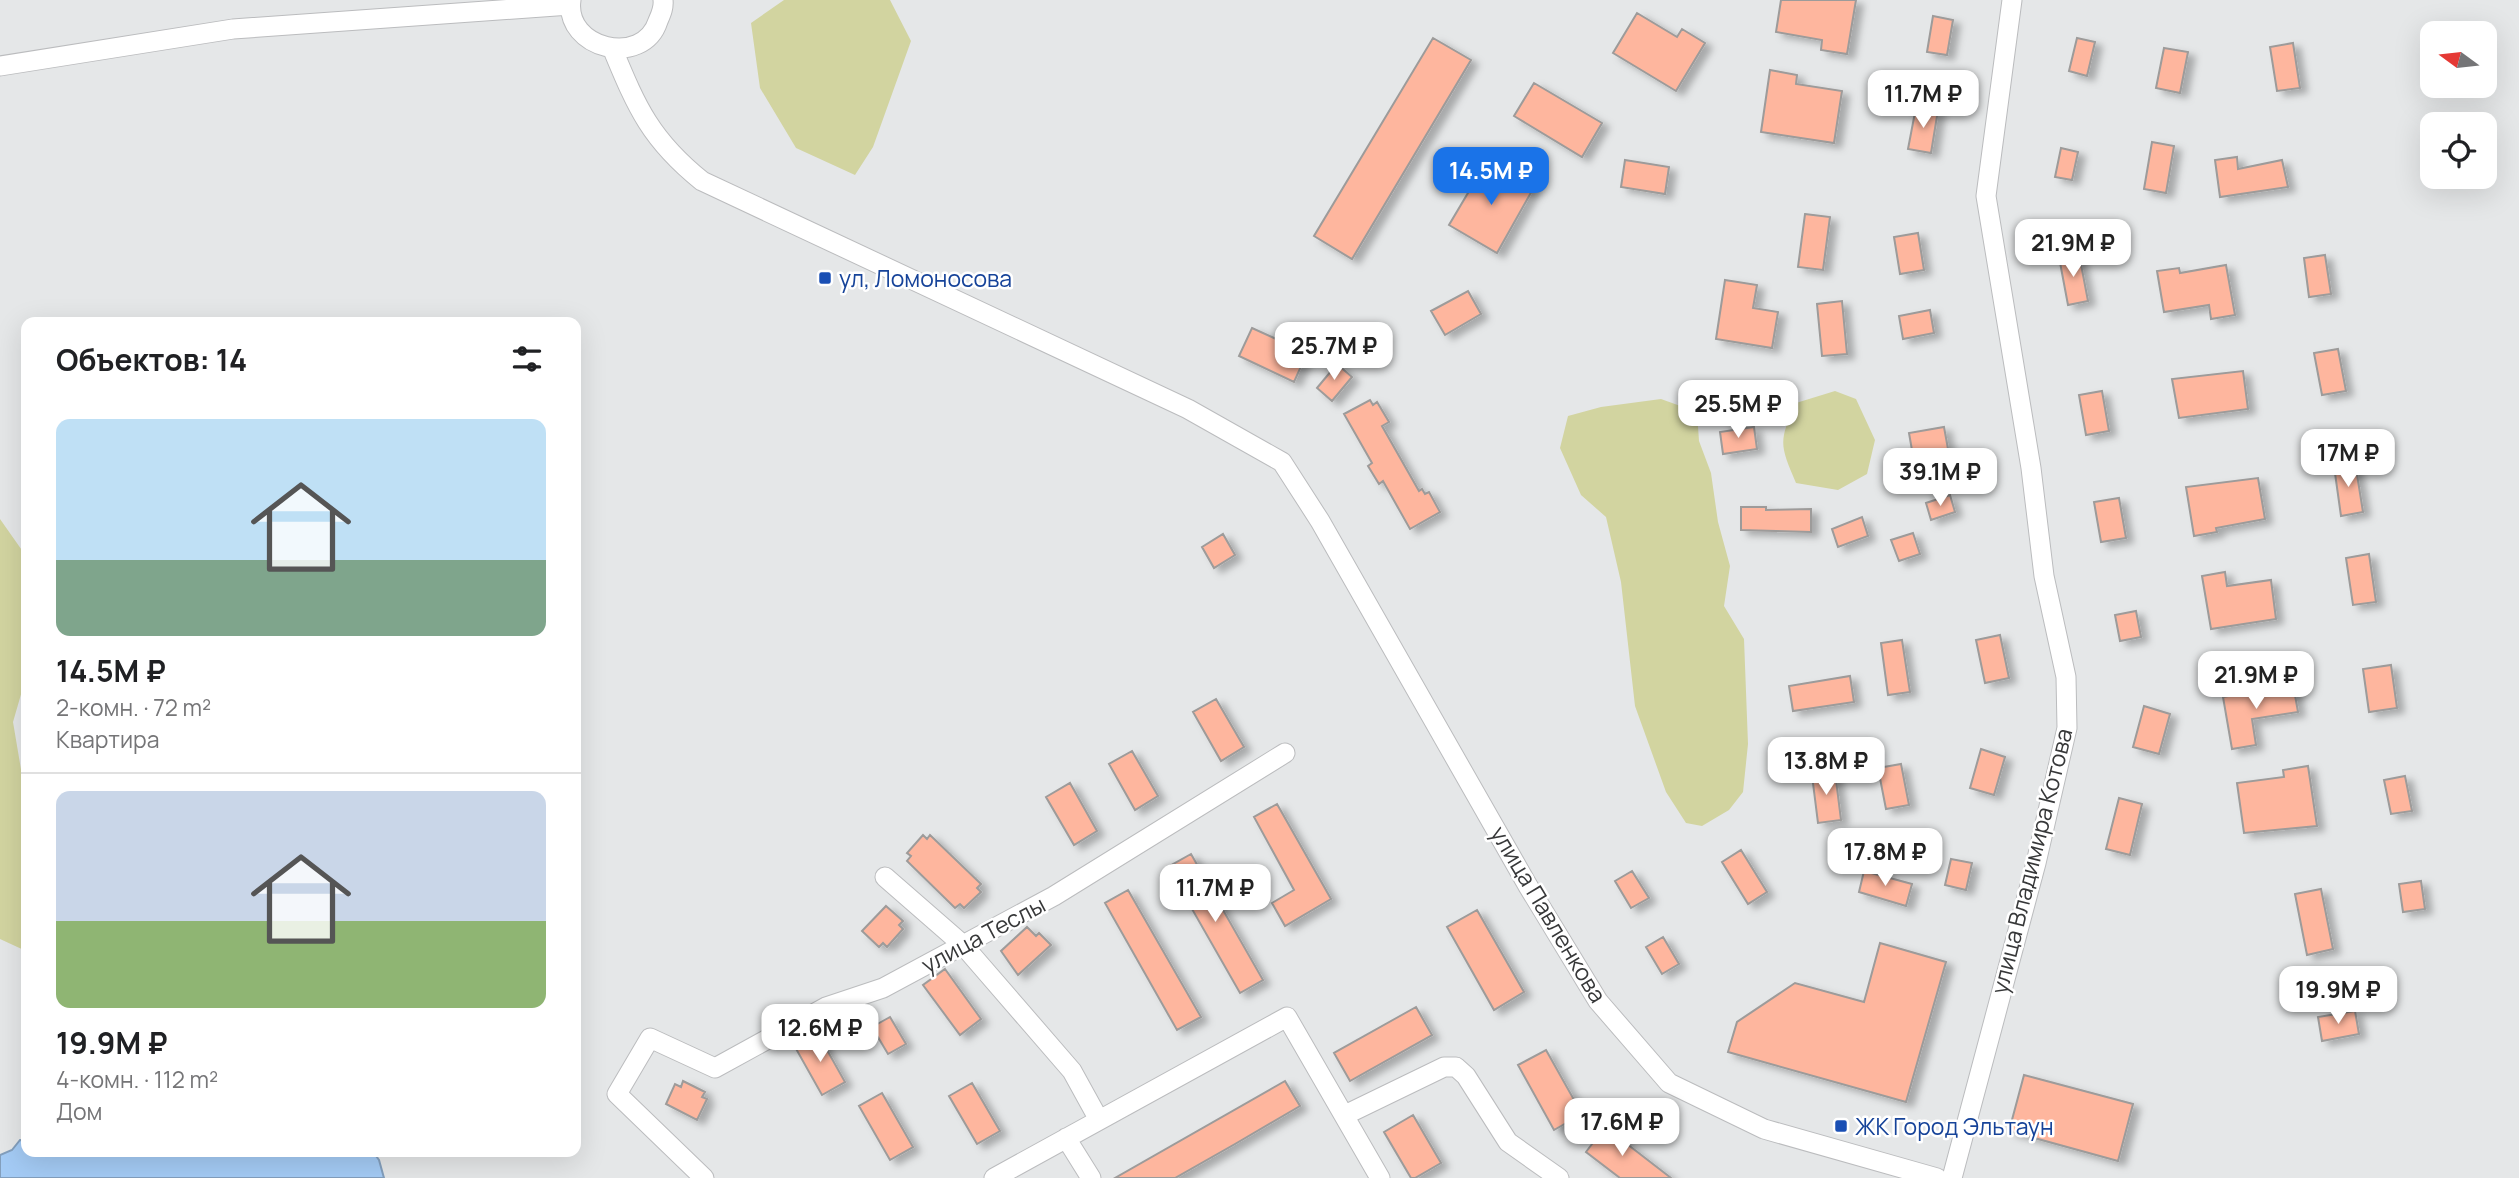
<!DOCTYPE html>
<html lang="ru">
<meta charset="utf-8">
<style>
:root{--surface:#fff;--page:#f6f6f6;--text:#202124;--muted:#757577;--line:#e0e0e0;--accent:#1a73e8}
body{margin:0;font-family:Manrope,sans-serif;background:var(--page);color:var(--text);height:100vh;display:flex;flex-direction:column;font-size:26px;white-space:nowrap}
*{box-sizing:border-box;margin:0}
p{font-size:23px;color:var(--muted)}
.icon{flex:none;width:38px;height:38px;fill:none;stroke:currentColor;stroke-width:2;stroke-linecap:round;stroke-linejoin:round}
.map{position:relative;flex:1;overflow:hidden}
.details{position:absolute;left:21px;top:317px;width:560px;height:840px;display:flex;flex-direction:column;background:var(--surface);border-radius:14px;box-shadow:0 7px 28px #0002}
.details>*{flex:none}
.needle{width:46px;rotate:285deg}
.controls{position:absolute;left:2420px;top:21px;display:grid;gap:14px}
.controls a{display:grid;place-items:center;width:77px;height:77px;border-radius:14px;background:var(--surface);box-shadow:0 7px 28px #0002;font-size:35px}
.price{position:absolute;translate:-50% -60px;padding:0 16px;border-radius:14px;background:#fff;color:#222;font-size:23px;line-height:46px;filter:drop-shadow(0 2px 4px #0008)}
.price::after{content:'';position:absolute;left:50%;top:42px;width:21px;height:16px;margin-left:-10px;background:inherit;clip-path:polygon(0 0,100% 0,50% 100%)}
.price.on{background:var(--accent);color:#fff}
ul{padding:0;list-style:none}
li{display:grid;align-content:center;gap:14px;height:371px;padding:0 35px}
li+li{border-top:2px solid var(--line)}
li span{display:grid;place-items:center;height:217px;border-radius:14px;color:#555}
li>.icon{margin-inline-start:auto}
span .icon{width:126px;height:126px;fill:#fffc;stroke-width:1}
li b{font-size:30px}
h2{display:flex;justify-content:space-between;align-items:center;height:84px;padding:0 35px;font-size:30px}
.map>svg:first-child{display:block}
.green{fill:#d2d4a0}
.water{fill:#a4cbf5;stroke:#839fbd;stroke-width:2}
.building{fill:#feb69e;stroke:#9d9b9a;stroke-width:2;filter:url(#shadow)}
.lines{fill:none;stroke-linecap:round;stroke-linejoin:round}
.minor-casing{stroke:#bbbcbe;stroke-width:21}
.minor{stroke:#fff;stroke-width:19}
.transit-dot{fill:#1a4fb4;stroke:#fff;stroke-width:2.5}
.labels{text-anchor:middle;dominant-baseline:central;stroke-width:5;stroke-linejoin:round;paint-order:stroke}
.transit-label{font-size:23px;fill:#164399;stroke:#fff;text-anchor:start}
.street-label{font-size:23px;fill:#373839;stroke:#fff}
</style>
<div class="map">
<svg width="2519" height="1178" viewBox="0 0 2519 1178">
<defs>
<filter id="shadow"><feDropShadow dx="7" dy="4.5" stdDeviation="3.5" flood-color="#0004"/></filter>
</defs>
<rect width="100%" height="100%" fill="#e5e7e8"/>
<path class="green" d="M 784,0 L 890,0 L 911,41 L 873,147 L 855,175 L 796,148 L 760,88 L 751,23 Z
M 1835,391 L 1856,399 L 1875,440 L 1867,474 L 1838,490 L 1796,483 C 1780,445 1778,442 1796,403 Z
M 1661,399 L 1697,412 L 1699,441 L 1711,473 L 1718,522 L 1730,566 L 1724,606 L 1744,639 L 1748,744 L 1743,792 L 1729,810 L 1702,826 L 1686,823 L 1666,792 L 1635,706 L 1621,582 L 1606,517 L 1581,495 L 1560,448 L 1568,416 L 1601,407 Z
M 0,519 L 26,556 L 26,677 L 13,722 L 26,799 L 26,951 L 0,939 Z"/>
<path class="water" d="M 20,1140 L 26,1141 L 26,1152 L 373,1152 L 379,1160 L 384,1178 L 0,1178 L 0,1155 L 12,1150 Z"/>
<path class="building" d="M 1781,0 L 1856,0 L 1847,54 L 1821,50 L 1822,40 L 1776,32 Z
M 1637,13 L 1677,37 L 1682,29 L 1705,43 L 1676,91 L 1613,53 Z
M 1933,16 L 1953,20 L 1947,55 L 1927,52 Z
M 1433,38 L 1471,60 L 1352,259 L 1314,236 Z
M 2077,38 L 2095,42 L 2087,76 L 2069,71 Z
M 2293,43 L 2300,88 L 2277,91 L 2270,47 Z
M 2164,48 L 2188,52 L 2180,93 L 2156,88 Z
M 1770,70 L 1797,75 L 1796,84 L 1842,91 L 1834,143 L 1761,132 Z
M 1534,83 L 1602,123 L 1582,157 L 1514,116 Z
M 1916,107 L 1938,110 L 1931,153 L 1908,149 Z
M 2152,142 L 2174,146 L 2166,193 L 2144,189 Z
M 2061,148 L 2078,152 L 2072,180 L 2055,177 Z
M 2237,157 L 2238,169 L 2282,160 L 2288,187 L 2220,197 L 2215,160 Z
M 1625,160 L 1669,167 L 1665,194 L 1621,187 Z
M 1487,161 L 1533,189 L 1497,253 L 1449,225 Z
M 1805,214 L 1830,217 L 1823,270 L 1798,267 Z
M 1918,233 L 1924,270 L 1900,274 L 1894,237 Z
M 2079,254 L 2088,301 L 2068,305 L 2059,257 Z
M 2325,255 L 2331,294 L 2309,297 L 2304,258 Z
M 2226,265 L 2235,315 L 2211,319 L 2209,305 L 2164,312 L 2157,271 L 2179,268 L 2180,273 Z
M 1725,280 L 1757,285 L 1753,308 L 1778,312 L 1772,348 L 1716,339 Z
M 1468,291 L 1481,314 L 1445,335 L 1431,311 Z
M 1842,301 L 1847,354 L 1822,356 L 1817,304 Z
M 1930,310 L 1934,333 L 1903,339 L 1899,316 Z
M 1252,328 L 1307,353 L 1294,382 L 1239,356 Z
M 2338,349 L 2346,391 L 2322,395 L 2314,353 Z
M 1337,364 L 1352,377 L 1332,401 L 1317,388 Z
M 2243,371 L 2248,409 L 2179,418 L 2172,379 Z
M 2102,391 L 2109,431 L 2086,435 L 2079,395 Z
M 1370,400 L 1373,405 L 1377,402 L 1389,422 L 1382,426 L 1419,491 L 1422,489 L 1425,494 L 1429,492 L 1440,512 L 1410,529 L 1383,481 L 1379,484 L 1368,466 L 1372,463 L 1344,414 Z
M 1754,427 L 1757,449 L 1723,454 L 1720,432 Z
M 1944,427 L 1948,449 L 1913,456 L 1909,433 Z
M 2355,462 L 2363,512 L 2341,516 L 2334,466 Z
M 2258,478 L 2265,519 L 2216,528 L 2217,532 L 2194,536 L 2186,487 Z
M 1950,495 L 1955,512 L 1931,520 L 1926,503 Z
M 2119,498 L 2126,538 L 2101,542 L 2094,502 Z
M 1741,507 L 1766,507 L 1766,510 L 1811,509 L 1811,532 L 1741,530 Z
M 1862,517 L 1868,536 L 1838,547 L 1832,529 Z
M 1913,533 L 1920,554 L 1899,561 L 1891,540 Z
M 1223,534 L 1235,555 L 1214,568 L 1202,547 Z
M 2369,554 L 2376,602 L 2353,605 L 2346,558 Z
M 2225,572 L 2227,586 L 2271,580 L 2276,619 L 2211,629 L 2202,576 Z
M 2136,611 L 2141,637 L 2120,641 L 2115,615 Z
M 2000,635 L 2009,678 L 1985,683 L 1976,640 Z
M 1902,640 L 1910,692 L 1888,695 L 1881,643 Z
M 2391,665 L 2397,708 L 2369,712 L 2363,669 Z
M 1850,676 L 1854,702 L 1793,711 L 1789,686 Z
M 2293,684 L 2298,712 L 2252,719 L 2256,745 L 2232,749 L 2223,697 Z
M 1216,699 L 1244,747 L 1221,761 L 1193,712 Z
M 2144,706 L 2170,714 L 2159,754 L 2133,747 Z
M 1981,749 L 2005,757 L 1994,795 L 1970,788 Z
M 1132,751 L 1158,796 L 1135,810 L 1109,764 Z
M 1901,764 L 1909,805 L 1886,809 L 1878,768 Z
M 2308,766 L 2317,826 L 2244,833 L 2237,783 L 2284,777 L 2283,770 Z
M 1835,772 L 1841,820 L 1818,823 L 1812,775 Z
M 2405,776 L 2412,811 L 2391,814 L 2384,780 Z
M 1070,783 L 1097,831 L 1074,845 L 1046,797 Z
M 2119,798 L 2142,804 L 2130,855 L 2106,849 Z
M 1277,804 L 1331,899 L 1285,926 L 1272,903 L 1294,890 L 1254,817 Z
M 923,835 L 927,839 L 930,835 L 981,884 L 977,888 L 981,892 L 964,908 L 960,904 L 955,908 L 907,861 L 911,856 L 907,853 Z
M 1741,850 L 1767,892 L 1748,904 L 1722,862 Z
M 1191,854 L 1263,980 L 1240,993 L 1168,867 Z
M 1951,859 L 1972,863 L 1966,890 L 1945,885 Z
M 1632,871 L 1649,898 L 1631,908 L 1615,881 Z
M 1864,871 L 1912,884 L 1906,906 L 1859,892 Z
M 2421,881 L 2425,909 L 2403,912 L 2399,884 Z
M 2321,889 L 2333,949 L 2307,955 L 2295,894 Z
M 1128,890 L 1201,1017 L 1177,1030 L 1105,903 Z
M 886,906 L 903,921 L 899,925 L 903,929 L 887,947 L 883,943 L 879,947 L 862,931 Z
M 1477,910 L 1524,992 L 1494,1010 L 1447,927 Z
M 1027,927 L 1036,936 L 1039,933 L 1051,945 L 1018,975 L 1001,951 Z
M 1663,937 L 1679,964 L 1662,974 L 1646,947 Z
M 1880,943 L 1946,962 L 1906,1102 L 1728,1052 L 1737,1022 L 1795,983 L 1864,1002 Z
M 945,969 L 981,1019 L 960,1035 L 923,985 Z
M 1416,1007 L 1432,1035 L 1350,1081 L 1334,1053 Z
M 2355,1011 L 2359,1034 L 2322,1041 L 2318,1017 Z
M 890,1017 L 906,1044 L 888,1054 L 872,1027 Z
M 818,1034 L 845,1082 L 822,1095 L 795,1047 Z
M 1546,1050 L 1582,1114 L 1554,1130 L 1518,1065 Z
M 2024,1075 L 2133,1104 L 2118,1161 L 2009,1131 Z
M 683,1081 L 705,1092 L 702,1097 L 707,1099 L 697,1120 L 666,1104 L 675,1084 L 681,1087 Z
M 1285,1081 L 1300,1106 L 1235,1144 L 1175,1178 L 1115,1178 Z
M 972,1083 L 1000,1131 L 977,1144 L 949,1096 Z
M 882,1093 L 913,1147 L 890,1160 L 859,1106 Z
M 1413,1115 L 1441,1163 L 1415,1178 L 1411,1178 L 1384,1132 Z
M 1605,1127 L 1671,1178 L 1620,1178 L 1586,1152 Z"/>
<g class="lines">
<g class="minor-casing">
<path id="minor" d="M 571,0 C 564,49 643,68 658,21 C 661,14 664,8 663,0
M 613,50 C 637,108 651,140 702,181 L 1188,409 L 1282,462 L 1320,521 L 1528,886 L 1598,1001 L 1669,1083 L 1764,1129 L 1937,1178
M 0,66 L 233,29 L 570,5
M 885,877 L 963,945 L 1072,1071 L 1099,1120
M 1345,1115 L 1444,1067 L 1456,1067 L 1466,1076 L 1508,1142 L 1559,1178
M 1066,1138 L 1091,1178
M 704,1178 L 617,1094 L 650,1038 L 715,1068 L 826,1007 L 883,988 L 1054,896 L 1285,753
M 994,1178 L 1287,1017 L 1380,1178
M 1952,1178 L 2036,863 L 2067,728 L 2066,677 L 2044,576 L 2031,468 L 1986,196 L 2012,0"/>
</g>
<use href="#minor" class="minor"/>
</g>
<g class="transit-dot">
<rect x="818" y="271" width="14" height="14" rx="3.5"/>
<rect x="1834" y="1119" width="14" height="14" rx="3.5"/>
</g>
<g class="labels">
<g class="transit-label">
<text x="839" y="278">ул, Ломоносова</text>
<text x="1855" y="1126">ЖК Город Эльтаун</text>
</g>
<g class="street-label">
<text transform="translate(2031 861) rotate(-76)">улица Владимира Котова</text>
<text transform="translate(1549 914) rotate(59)">улица Павленкова</text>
<text transform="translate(983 934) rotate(-28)">улица Теслы</text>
</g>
</g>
</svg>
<div class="controls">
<a><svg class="needle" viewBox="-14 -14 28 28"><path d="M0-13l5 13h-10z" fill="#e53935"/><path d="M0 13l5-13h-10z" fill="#757577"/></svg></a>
<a><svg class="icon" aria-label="locate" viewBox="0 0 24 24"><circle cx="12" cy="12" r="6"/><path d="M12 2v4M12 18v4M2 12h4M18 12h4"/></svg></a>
</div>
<b class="price" style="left:1923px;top:130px">11.7M ₽</b>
<b class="price on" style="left:1491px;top:207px">14.5M ₽</b>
<b class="price" style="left:2073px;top:279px">21.9M ₽</b>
<b class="price" style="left:1334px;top:382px">25.7M ₽</b>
<b class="price" style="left:1738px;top:440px">25.5M ₽</b>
<b class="price" style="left:2348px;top:489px">17M ₽</b>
<b class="price" style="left:1940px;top:508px">39.1M ₽</b>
<b class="price" style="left:2256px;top:711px">21.9M ₽</b>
<b class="price" style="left:1826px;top:797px">13.8M ₽</b>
<b class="price" style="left:1885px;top:888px">17.8M ₽</b>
<b class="price" style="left:1215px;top:924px">11.7M ₽</b>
<b class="price" style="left:2338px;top:1026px">19.9M ₽</b>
<b class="price" style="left:820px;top:1064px">12.6M ₽</b>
<b class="price" style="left:1622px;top:1158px">17.6M ₽</b>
<section class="details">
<h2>Объектов: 14<svg class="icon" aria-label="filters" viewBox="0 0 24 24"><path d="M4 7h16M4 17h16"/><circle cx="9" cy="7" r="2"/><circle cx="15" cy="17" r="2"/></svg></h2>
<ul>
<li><span style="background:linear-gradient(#bfe0f5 65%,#7fa58c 0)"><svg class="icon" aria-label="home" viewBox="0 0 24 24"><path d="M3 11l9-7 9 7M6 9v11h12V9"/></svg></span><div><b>14.5M ₽</b><p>2-комн. · 72 m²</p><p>Квартира</p></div></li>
<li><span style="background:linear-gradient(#c9d6e8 60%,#8fb573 0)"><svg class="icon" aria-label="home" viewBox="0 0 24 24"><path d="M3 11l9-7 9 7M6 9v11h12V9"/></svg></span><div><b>19.9M ₽</b><p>4-комн. · 112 m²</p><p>Дом</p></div></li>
</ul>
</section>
</div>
